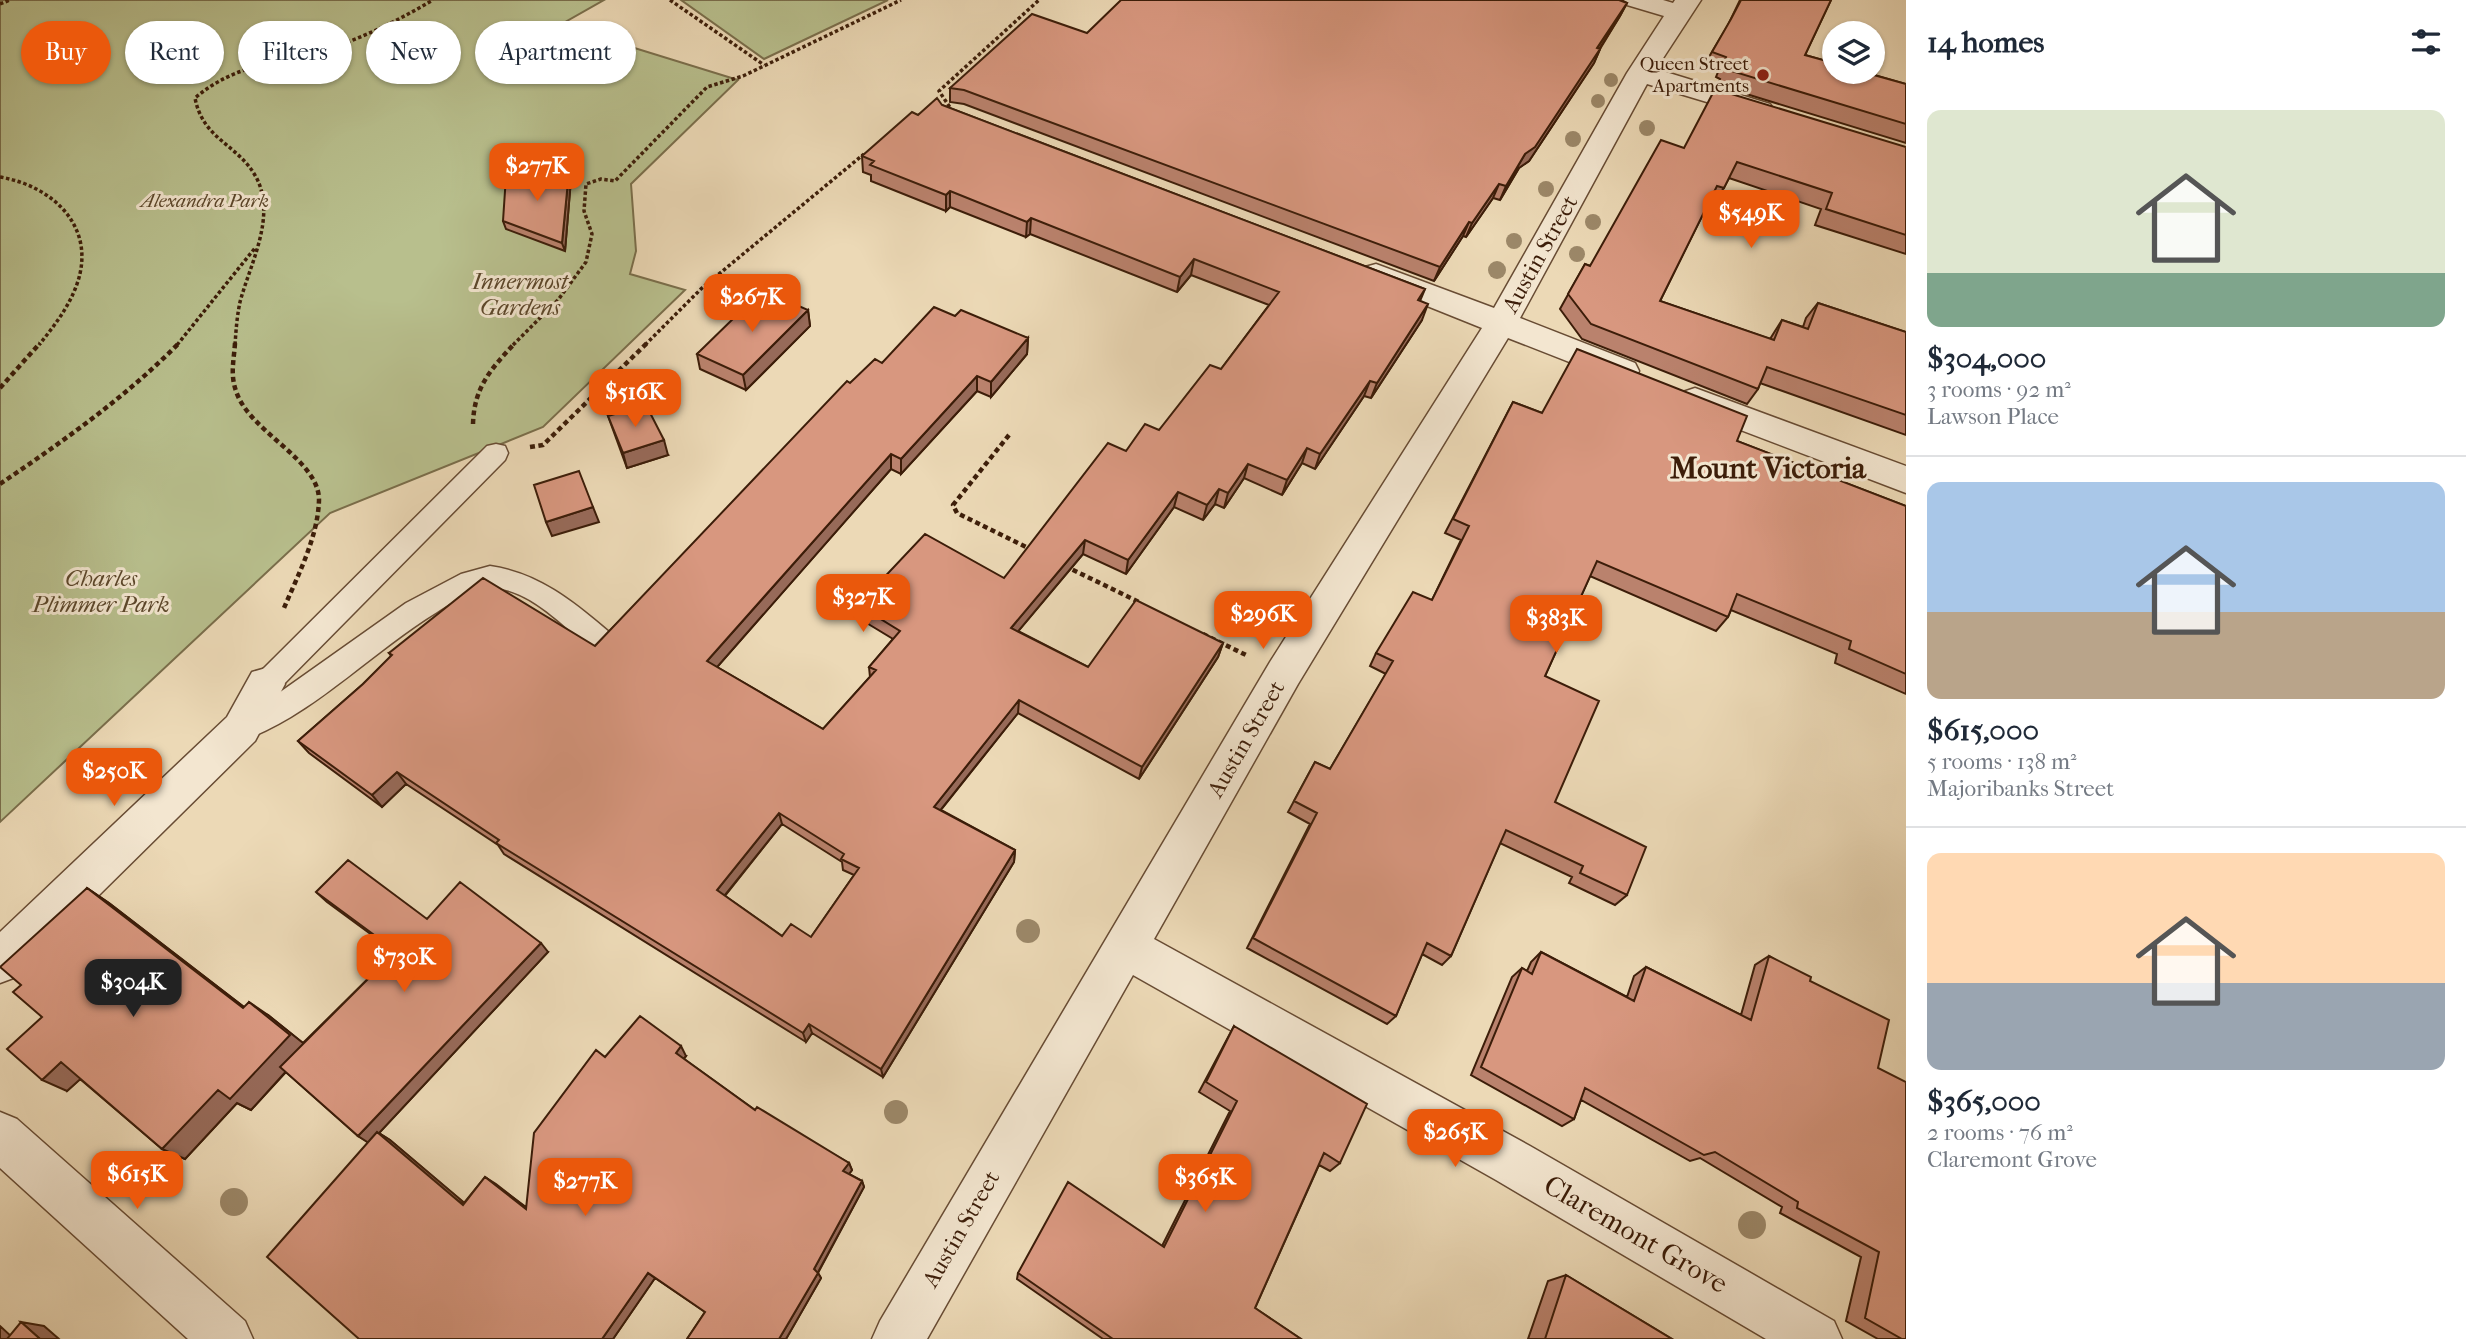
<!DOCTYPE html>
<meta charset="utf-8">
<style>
:root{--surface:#fff;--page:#f2f2f3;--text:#1f2937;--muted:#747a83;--line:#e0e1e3;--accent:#ea580c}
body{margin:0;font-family:"IM FELL French Canon",serif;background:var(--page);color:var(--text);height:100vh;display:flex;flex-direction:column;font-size:26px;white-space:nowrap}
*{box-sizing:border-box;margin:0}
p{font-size:23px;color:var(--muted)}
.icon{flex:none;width:38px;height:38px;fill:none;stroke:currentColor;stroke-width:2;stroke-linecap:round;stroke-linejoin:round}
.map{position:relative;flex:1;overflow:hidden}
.panel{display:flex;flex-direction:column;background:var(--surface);width:560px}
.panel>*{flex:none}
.guide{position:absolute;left:21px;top:21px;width:665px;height:63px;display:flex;gap:14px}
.controls{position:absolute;left:1822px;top:21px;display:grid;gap:14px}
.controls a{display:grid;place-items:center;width:63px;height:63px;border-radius:50%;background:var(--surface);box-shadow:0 2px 5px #0004;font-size:35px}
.price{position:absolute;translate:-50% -60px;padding:0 16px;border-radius:14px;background:var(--accent);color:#fff;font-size:23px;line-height:46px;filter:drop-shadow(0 2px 4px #0008)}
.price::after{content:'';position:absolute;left:50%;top:42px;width:21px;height:16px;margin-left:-10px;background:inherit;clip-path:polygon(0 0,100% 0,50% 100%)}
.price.current{background:#222;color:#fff}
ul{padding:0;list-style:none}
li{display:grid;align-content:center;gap:14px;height:371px;padding:0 21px}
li+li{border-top:2px solid var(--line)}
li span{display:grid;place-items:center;height:217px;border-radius:14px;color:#555}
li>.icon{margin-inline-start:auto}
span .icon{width:126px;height:126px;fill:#fffc;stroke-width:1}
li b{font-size:30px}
h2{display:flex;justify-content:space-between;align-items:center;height:84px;padding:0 21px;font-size:30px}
.chip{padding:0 24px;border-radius:32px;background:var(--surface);box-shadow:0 2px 5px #0004;font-size:24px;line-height:63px}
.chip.current{background:var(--accent);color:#fff}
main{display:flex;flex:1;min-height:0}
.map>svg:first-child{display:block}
.green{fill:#b8bf8d;stroke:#7a6e4b;stroke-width:2}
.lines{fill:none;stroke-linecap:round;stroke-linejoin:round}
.service-casing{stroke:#684c34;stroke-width:3}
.minor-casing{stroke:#684c34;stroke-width:3}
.path-far1{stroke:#3c1d09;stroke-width:3.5;stroke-dasharray:3.5 2.5;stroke-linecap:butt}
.path{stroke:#3c1d09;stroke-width:4.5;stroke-dasharray:5 3.5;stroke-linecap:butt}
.service{fill:#f3e6d0;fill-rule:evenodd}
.minor{fill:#f3e6d0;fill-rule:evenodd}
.tree{fill:#9c8869}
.wall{fill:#ba826d;stroke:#3c1d09;stroke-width:2;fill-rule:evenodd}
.shaded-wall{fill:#976a59;stroke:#3c1d09;stroke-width:2}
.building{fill:#d8977f;stroke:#3c1d09;stroke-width:2;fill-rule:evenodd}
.poi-dot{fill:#8f2418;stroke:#f3e6d0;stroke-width:2.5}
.labels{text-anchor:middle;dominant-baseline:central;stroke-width:6;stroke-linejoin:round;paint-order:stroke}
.far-poi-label{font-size:19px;fill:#3c1d09;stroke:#f3e6d0;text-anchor:end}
.far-park-label{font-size:19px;font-style:italic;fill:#5b462a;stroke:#f3e6d0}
.street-label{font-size:23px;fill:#3c1d09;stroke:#f3e6d0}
.park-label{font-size:23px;font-style:italic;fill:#5b462a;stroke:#f3e6d0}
.near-street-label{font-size:28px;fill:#3c1d09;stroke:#f3e6d0}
.district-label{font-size:30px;font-weight:bold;fill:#3c1d09;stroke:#f3e6d0}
</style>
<main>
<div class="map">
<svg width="1906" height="1339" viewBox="0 0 1906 1339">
<rect width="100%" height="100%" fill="#ecd9b6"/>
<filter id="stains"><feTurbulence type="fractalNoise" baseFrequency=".00286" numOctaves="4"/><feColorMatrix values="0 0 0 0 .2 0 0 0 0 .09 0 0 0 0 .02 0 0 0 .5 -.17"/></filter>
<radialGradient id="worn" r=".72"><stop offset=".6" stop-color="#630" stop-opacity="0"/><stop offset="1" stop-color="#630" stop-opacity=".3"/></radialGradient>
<path class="green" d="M 0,0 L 604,0 L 560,25 L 738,80 L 631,184 L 636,251 L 630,274 L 685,290 L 543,427 L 330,513 L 0,822 Z
M 681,0 L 888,0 L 764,59 Z"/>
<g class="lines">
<g class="service-casing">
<path id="service" d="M 496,444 L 505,446 L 508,453 L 505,460 L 276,692 L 266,696 L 256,692 L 252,684 L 256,676 L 487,446 Z
M 490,566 C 538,573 573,601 609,632 L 613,640 L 609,648 L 599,651 L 589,648 C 564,626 527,587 490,588 C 472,588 453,602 437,612 C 371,652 314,715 241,741 L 231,738 L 227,729 L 231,720 L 269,700 L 406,603 L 461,574 Z"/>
</g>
<g class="minor-casing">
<path id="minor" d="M 1623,0 L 1663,0 L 1673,3 L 1675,0 L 1701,0 L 1656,69 L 1770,104 L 1774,110 L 1770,116 L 1760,118 L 1647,84 L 1520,318 L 1635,363 L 1639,371 L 1635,379 L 1623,383 L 1508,338 L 1298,684 L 1154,939 L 1530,1146 L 1834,1321 L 1842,1339 L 1766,1339 L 1496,1180 L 1133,975 L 927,1339 L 872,1339 L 880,1321 L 1270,662 L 1482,328 L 1365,281 L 1361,274 L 1365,267 L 1376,264 L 1494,308 L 1627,73 L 1664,16 L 1627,5 Z
M 1695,388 L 1906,466 L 1906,493 L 1683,408 L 1678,400 L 1683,392 Z
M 266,668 L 280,672 L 285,684 L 255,741 L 16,977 L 0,983 L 0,932 L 227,717 L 252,672 Z
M 0,1112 L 17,1119 L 245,1321 L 253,1339 L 188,1339 L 0,1168 Z"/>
</g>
<path class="path-far1" d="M 670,0 L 764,65
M 0,4 L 10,0
M 953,112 L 939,91 L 1039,0
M 0,177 C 53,186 97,227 77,284 C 69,307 54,326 39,345
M 177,345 L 255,248
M 235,345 C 236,330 237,316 240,302 C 250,264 277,216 256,177 C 238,144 203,140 195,98 C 236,63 277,64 325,50 C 363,38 399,20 433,0
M 513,345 L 558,300 L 586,262 L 592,234 L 584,211 L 586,184 L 601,179 L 615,181 L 707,87 L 743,76 L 901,0
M 645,345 L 702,288 L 864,154"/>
<path class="path" d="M 235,343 C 234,360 230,374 236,391 C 249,432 319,459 319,500 C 318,537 298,575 284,608
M 0,388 L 40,343
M 473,424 C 474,387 491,369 515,343
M 1009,435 L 953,505 L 957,513 L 1032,550
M 530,447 L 543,445 L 647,343
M 0,484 C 62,442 126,397 179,343
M 1065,566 L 1139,602
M 1203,634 L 1246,655"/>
<use href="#service" class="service"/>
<use href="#minor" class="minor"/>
</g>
<g class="tree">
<circle cx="1611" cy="80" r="7"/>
<circle cx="1598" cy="101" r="7"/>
<circle cx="1647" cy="128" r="8"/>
<circle cx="1573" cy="139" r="8"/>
<circle cx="1546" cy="189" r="8"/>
<circle cx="1593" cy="222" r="8"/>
<circle cx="1514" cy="241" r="8"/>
<circle cx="1577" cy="254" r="8"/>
<circle cx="1497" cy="270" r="9"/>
<circle cx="1028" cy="931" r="12"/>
<circle cx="896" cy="1112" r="12"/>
<circle cx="234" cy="1202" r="14"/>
<circle cx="1752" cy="1225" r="14"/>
</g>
<path class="wall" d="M 1740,0 L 1831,0 L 1805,55 L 1906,84 L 1906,143 L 1717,85 L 1720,79 L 1716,77 L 1718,72 L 1703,67 L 1728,25 Z
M 1623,1 L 1627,3 L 1620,16 L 1600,49 L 1594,63 L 1529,161 L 1519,168 L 1500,200 L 1493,198 L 1466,237 L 1463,236 L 1434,281 L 964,104 L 950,102 L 950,88 L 1087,33 Z
M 942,105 L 1425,289 L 1420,301 L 1422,320 L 1371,398 L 1364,396 L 1315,469 L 1302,463 L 1282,495 L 1244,478 L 1224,508 L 1215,504 L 1203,520 L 1174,507 L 1126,574 L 1083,554 L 1018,631 L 1088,667 L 1223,643 L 1218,657 L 1139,779 L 1018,713 L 941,810 L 1015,850 L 1014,862 L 883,1077 L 812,1033 L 806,1042 L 504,854 L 498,845 L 406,784 L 382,807 L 309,753 L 298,741 L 363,684 L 391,656 L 389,653 L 595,646 L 850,383 L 955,316 L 1028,338 L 1027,354 L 991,397 L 977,391 L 901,474 L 891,469 L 717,667 L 823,729 L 870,677 L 869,667 L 893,639 L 860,619 L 858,605 L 1004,578 L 1126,451 L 1159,430 L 1221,369 L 1269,305 L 1191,275 L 1177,292 L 1030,234 L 1026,237 L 950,207 L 946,211 L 871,181 L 871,175 L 863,172 L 862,156 L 918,115 ZM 782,824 L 842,862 L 843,870 L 854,875 L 811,937 L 782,936 L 725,896 Z
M 1906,147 L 1906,254 L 1815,225 L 1821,209 L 1729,178 L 1715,204 L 1709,202 L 1660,301 L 1770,339 L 1782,320 L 1803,327 L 1806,318 L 1818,303 L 1906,332 L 1906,435 L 1760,383 L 1758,389 L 1747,404 L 1582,339 L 1560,309 L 1585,264 L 1590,266 L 1684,148 Z
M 569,171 L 571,179 L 565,251 L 506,229 L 503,221 Z
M 808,310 L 810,326 L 746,390 L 700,369 L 697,354 L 746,315 Z
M 1513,402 L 1542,413 L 1737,441 L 1906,506 L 1906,694 L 1835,663 L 1837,654 L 1731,610 L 1728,617 L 1716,631 L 1590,576 L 1545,676 L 1555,802 L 1627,895 L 1615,905 L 1569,883 L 1572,877 L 1500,843 L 1451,956 L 1442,965 L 1422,954 L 1396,1016 L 1387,1024 L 1247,948 L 1310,824 L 1288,812 L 1315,762 L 1330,769 L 1386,674 L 1370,666 L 1376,653 L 1432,600 L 1461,540 L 1445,533 Z
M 608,416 L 668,455 L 627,468 Z
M 87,888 L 109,903 L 244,1007 L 268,1015 L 303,1043 L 395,952 L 327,902 L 316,892 L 427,919 L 548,952 L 379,1133 L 390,1140 L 464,1203 L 485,1177 L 526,1207 L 605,1057 L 686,1056 L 684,1059 L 755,1110 L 849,1163 L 852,1170 L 849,1174 L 862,1181 L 864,1187 L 818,1273 L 821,1278 L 786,1339 L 687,1339 L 705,1312 L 655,1278 L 613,1339 L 368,1142 L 358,1136 L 286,1072 L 251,1110 L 237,1103 L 185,1159 L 162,1149 L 80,1079 L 67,1091 L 42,1017 L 21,985 Z
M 1541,952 L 1627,997 L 1634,976 L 1646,967 L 1741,1015 L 1755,965 L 1769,956 L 1810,981 L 1878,1068 L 1906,1339 L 1878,1339 L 1846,1321 L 1861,1257 L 1780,1213 L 1782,1207 L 1700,1158 L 1690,1161 L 1581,1100 L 1574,1119 L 1562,1126 L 1471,1075 L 1512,977 L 1522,968 L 1527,971 L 1531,962 Z
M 1234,1026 L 1340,1163 L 1330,1171 L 1319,1165 L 1255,1308 L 1301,1339 L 1103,1339 L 1017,1279 L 1018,1273 L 1162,1246 L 1230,1111 L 1199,1092 Z
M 1566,1275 L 1672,1339 L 1528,1339 L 1548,1281 Z"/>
<path class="shaded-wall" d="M 1627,3 L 1620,16 L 1591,62 L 1597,48 Z
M 1600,49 L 1594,63 L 1529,161 L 1519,168 L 1500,200 L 1506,186 L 1525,154 Z
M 569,171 L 571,179 L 565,251 L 562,243 Z
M 1499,184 L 1493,198 L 1466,237 L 1472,223 Z
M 950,191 L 950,207 L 946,211 L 946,195 Z
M 1031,218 L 1030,234 L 1026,237 L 1027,222 Z
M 1469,222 L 1463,236 L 1434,281 L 1440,267 Z
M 1194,259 L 1191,275 L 1177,292 L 1180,277 Z
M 1428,304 L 1422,320 L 1371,398 L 1377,383 Z
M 808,310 L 810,326 L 746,390 L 743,375 Z
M 1028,338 L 1027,354 L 991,397 L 991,382 Z
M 977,376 L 977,391 L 901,474 L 901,459 Z
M 1370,381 L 1364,396 L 1315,469 L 1320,454 Z
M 664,440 L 668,455 L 627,468 L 623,453 Z
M 1307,448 L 1302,463 L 1282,495 L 1287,480 Z
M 891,454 L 891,469 L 711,674 L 707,661 Z
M 1248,464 L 1244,478 L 1224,508 L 1228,493 Z
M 1219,489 L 1215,504 L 1203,520 L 1207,505 Z
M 1178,492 L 1174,507 L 1126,574 L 1128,560 Z
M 593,507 L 599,522 L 552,536 L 546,522 Z
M 1085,540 L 1083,554 L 1010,641 L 1011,628 Z
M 1223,643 L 1218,657 L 1139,779 L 1142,767 Z
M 1019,700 L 1018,713 L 934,818 L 934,807 Z
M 397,772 L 406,784 L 382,807 L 372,795 Z
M 779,813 L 782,824 L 721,900 L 717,890 Z
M 1015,850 L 1014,862 L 883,1077 L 881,1069 Z
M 87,888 L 109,903 L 262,1021 L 243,1008 Z
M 541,943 L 548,952 L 379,1133 L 390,1140 L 474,1211 L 358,1136 Z
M 249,1002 L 268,1015 L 308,1047 L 251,1110 L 237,1103 L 185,1159 L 162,1149 Z
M 809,1024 L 812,1033 L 806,1042 L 803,1033 Z
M 681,1046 L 686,1056 L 681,1062 L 676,1053 Z
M 61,1062 L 86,1074 L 67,1091 L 42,1080 Z
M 849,1163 L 852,1170 L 846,1178 L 843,1171 Z
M 485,1177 L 496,1184 L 535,1215 L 526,1209 Z
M 862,1181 L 864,1187 L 817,1274 L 814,1269 Z
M 648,1273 L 655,1278 L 613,1339 L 602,1339 Z
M 818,1273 L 821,1278 L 786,1339 L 779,1339 Z
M 21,1322 L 44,1326 L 59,1339 L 40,1339 Z
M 0,1326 L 14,1339 L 0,1339 Z"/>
<path class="building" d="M 1121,0 L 1619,0 L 1627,3 L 1597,48 L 1600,49 L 1535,147 L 1525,154 L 1506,186 L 1499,184 L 1472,223 L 1469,222 L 1440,267 L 964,90 L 950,88 L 1032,14 L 1087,33 Z
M 1741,0 L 1831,0 L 1805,55 L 1834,63 L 1834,72 L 1863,72 L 1906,84 L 1906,124 L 1725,69 L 1729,63 L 1724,62 L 1726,57 L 1712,52 L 1731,19 Z
M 1715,89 L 1906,147 L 1906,235 L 1826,209 L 1832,193 L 1737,162 L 1724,188 L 1717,186 L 1660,301 L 1774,340 L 1782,320 L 1808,329 L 1818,303 L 1906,332 L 1906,415 L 1767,367 L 1758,389 L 1591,324 L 1568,294 L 1585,264 L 1590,266 L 1661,140 L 1684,148 Z
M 937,98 L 942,105 L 1425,289 L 1418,300 L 1428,304 L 1377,383 L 1370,381 L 1320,454 L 1307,448 L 1287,480 L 1248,464 L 1228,493 L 1219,489 L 1207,505 L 1178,492 L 1128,560 L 1085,540 L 1011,628 L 1088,667 L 1136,600 L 1223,643 L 1142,767 L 1019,700 L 934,807 L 1015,850 L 881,1069 L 809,1024 L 803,1033 L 496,843 L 499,840 L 397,772 L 372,795 L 298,741 L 363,684 L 392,655 L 389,653 L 483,578 L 595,646 L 847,381 L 850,383 L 875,359 L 882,363 L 934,307 L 955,316 L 961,310 L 1028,338 L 991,382 L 977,376 L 901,459 L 891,454 L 707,661 L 823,729 L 876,670 L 869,667 L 900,631 L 858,605 L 925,534 L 1004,578 L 1108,443 L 1126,451 L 1145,424 L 1159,430 L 1210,365 L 1221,369 L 1279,292 L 1194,259 L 1180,277 L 1031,218 L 1027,222 L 950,191 L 946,195 L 870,165 L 874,161 L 862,156 L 912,112 L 918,115 ZM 779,813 L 844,854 L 841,859 L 859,868 L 811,937 L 791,924 L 782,936 L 717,890 Z
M 569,171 L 562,243 L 503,221 L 506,176 Z
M 769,293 L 808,310 L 743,375 L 697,354 L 740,312 L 746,315 Z
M 1577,349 L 1747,416 L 1737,441 L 1906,506 L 1906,674 L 1849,649 L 1851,641 L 1737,594 L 1728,617 L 1597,561 L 1545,676 L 1599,701 L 1555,802 L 1646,847 L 1627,895 L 1580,873 L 1583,866 L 1506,830 L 1451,956 L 1427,943 L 1396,1016 L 1253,938 L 1317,813 L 1294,801 L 1315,762 L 1330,769 L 1393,661 L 1376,653 L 1413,592 L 1432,600 L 1469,526 L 1453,519 L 1513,402 L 1542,413 Z
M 646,405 L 664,440 L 623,453 L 608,416 Z
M 579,471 L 593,507 L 546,522 L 534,485 Z
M 348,860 L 427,919 L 460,882 L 541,943 L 358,1136 L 280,1067 L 396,951 L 316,892 Z
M 87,888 L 243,1008 L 249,1002 L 290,1035 L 230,1099 L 218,1090 L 162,1149 L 61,1062 L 42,1080 L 7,1049 L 42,1017 L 13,992 L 21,985 L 0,967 Z
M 1541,952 L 1634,1001 L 1646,967 L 1751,1020 L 1769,956 L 1811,977 L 1810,981 L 1889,1020 L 1878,1068 L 1906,1082 L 1906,1339 L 1902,1339 L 1865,1318 L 1879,1252 L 1797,1208 L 1798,1202 L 1715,1152 L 1704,1155 L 1585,1088 L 1574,1119 L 1481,1067 L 1522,968 L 1532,974 Z
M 640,1016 L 681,1046 L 676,1053 L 755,1110 L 757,1107 L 849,1163 L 843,1171 L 862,1181 L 814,1269 L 818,1273 L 779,1339 L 687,1339 L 705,1312 L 648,1273 L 602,1339 L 359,1339 L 267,1257 L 377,1132 L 463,1205 L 485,1177 L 526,1209 L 534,1133 L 596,1050 L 605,1057 Z
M 1234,1026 L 1367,1104 L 1340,1163 L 1324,1153 L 1255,1308 L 1301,1339 L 1113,1339 L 1018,1273 L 1068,1182 L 1164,1247 L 1237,1101 L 1206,1082 Z
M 1566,1275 L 1672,1339 L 1545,1339 Z
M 21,1322 L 40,1339 L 7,1339 Z"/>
<circle class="poi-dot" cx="1763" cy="75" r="7"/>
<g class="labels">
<g class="far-poi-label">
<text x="1749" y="64">Queen Street<tspan x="1749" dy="22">Apartments</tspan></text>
</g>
<g class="far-park-label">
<text x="205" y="201">Alexandra Park</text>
</g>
<g class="street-label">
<text transform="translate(1540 254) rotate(-61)">Austin Street</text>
<text transform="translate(1246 739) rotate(-60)">Austin Street</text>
<text transform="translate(961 1229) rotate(-60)">Austin Street</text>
</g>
<g class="park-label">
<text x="520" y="281">Innermost<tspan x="520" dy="26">Gardens</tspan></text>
<text x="101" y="578">Charles<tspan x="101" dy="26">Plimmer Park</tspan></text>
</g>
<g class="near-street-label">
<text transform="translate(1636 1234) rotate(30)">Claremont Grove</text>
</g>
<g class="district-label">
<text x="1768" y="468">Mount Victoria</text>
</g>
</g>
<rect width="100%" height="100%" filter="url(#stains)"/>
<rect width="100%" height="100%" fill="url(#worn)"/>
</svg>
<div class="controls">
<a><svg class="icon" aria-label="layers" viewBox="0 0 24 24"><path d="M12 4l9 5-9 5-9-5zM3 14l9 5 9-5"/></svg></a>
</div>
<b class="price" style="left:537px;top:203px">$277K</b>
<b class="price" style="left:1751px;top:250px">$549K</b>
<b class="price" style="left:752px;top:334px">$267K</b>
<b class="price" style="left:635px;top:429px">$516K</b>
<b class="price" style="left:863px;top:634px">$327K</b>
<b class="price" style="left:1263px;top:651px">$296K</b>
<b class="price" style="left:1556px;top:655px">$383K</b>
<b class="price" style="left:114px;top:808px">$250K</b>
<b class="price" style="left:404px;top:994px">$730K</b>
<b class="price current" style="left:133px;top:1019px">$304K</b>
<b class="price" style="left:1455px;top:1169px">$265K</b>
<b class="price" style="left:137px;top:1211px">$615K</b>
<b class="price" style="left:1205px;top:1214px">$365K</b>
<b class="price" style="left:585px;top:1218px">$277K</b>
<div class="guide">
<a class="chip current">Buy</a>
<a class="chip">Rent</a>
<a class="chip">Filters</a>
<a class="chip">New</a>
<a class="chip">Apartment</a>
</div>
</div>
<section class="panel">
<h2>14 homes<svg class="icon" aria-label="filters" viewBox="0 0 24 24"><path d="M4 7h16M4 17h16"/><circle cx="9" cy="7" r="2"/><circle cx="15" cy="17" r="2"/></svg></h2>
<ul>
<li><span style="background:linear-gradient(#dfe7d0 75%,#7fa58c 0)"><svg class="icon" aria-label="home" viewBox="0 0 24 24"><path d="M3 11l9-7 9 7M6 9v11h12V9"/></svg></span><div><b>$304,000</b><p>3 rooms · 92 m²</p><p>Lawson Place</p></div></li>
<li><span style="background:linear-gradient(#a9c7e8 60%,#b9a48a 0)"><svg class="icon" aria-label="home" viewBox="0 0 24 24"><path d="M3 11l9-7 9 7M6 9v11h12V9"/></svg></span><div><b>$615,000</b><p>5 rooms · 138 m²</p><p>Majoribanks Street</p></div></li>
<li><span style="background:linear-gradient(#ffd9b3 60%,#9aa5b1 0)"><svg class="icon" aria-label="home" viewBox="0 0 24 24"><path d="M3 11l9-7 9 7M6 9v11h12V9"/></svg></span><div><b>$365,000</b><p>2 rooms · 76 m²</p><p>Claremont Grove</p></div></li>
</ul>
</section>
</main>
